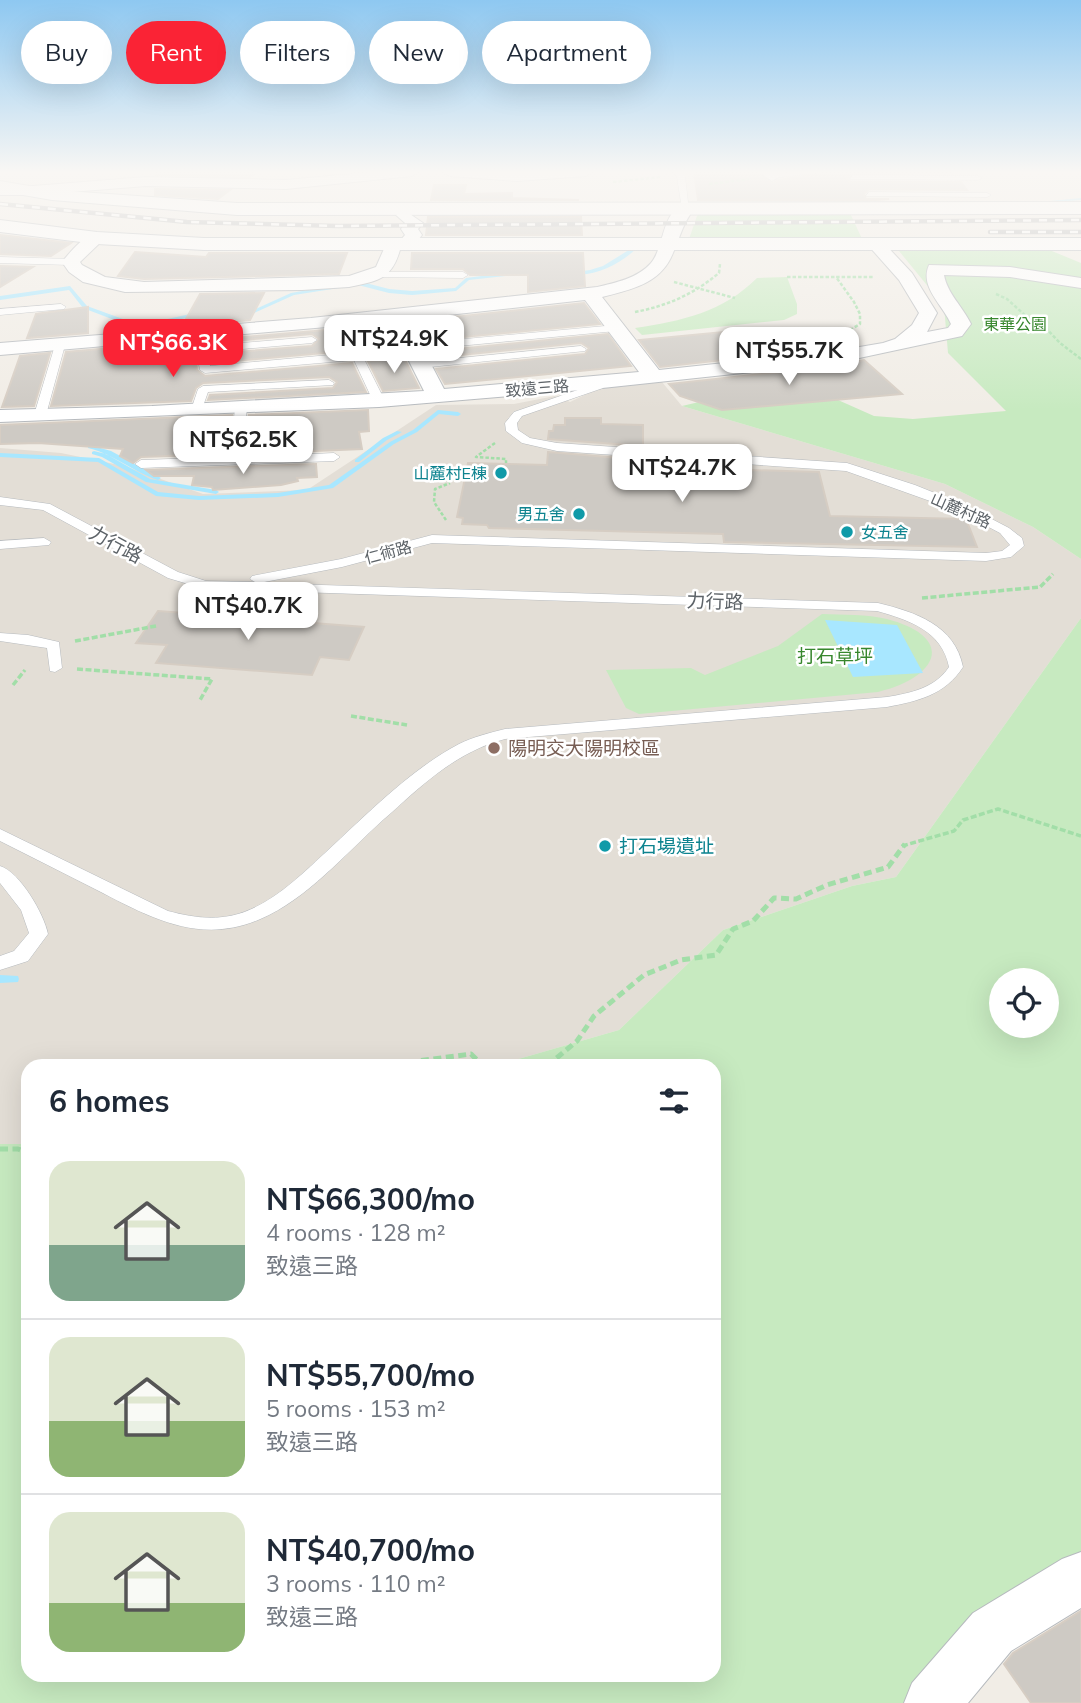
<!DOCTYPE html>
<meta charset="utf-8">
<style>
:root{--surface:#fff;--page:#f2f2f3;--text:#1f2937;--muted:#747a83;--line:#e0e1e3;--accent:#fa2335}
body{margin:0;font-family:Mulish,"Noto Sans TC",sans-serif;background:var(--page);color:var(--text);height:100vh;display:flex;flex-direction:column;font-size:26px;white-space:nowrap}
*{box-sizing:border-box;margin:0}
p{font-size:23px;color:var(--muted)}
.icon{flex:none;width:38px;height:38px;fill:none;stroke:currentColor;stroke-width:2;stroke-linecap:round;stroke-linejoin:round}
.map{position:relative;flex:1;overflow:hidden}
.drawer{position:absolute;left:21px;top:1059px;width:700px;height:623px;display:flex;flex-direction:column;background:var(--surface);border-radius:21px;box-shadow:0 7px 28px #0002}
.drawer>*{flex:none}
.banner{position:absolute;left:21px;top:21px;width:700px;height:63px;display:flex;gap:14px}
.fabs{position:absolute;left:989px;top:968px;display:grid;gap:14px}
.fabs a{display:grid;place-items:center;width:70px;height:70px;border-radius:50%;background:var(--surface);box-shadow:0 7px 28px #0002;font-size:35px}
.price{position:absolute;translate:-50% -60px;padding:0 16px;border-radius:14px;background:#fff;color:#222;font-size:23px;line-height:46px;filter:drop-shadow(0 2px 4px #0008)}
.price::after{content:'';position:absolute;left:50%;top:42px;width:21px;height:16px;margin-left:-10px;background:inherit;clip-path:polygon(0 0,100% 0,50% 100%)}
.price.selected{background:var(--accent);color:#fff}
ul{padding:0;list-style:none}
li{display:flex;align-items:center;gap:21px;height:175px;padding:0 28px}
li+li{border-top:2px solid var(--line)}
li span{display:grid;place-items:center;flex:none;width:196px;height:140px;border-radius:21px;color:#555}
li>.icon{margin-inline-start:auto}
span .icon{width:84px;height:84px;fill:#fffc;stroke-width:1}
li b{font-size:30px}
h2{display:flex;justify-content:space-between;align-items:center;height:84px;padding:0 28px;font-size:30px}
.chip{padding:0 24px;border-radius:32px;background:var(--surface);box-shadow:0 7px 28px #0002;font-size:24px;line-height:63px}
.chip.selected{background:var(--accent);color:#fff}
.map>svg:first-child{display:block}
.education{fill:#e3ded6}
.green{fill:#c7eac0;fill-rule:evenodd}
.water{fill:#a8e7ff}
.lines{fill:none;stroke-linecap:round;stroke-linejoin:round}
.stream{fill:#a8e7ff;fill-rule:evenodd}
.building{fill:#cecac4;stroke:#d6cdc3;stroke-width:2}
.lane-casing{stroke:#b6babe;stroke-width:1}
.street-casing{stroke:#b6babe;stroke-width:2}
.secondary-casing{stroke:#b7bcc1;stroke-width:2}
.path-far2{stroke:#a2dea8;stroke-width:2.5;stroke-dasharray:3.5 2;stroke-linecap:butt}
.path-far1{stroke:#a2dea8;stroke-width:3.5;stroke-dasharray:6 2.5;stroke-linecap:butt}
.path{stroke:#a2dea8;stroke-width:5;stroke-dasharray:8 4.5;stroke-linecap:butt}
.lane{fill:#fff;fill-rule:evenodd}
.street{fill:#fff;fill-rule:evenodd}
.secondary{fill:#fff;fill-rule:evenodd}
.rail-casing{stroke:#b5b6b7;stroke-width:4.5}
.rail{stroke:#fff;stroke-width:2.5;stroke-dasharray:8;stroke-linecap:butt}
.culture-dot{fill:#0f9aa8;stroke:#fff;stroke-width:2.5}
.education-dot{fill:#8d6e63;stroke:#fff;stroke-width:2.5}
.labels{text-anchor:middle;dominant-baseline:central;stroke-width:5;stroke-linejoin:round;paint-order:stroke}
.far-park-label{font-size:16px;fill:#37872d;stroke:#fff}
.far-street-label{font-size:16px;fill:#5d6368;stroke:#fff}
.far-culture-label{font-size:16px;fill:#0d838f;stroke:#fff;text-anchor:end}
.street-label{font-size:19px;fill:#5d6368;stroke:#fff}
.park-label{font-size:19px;fill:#37872d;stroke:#fff}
.education-label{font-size:19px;fill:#785e54;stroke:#fff;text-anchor:start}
.culture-label{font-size:19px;fill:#0d838f;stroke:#fff;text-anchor:start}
</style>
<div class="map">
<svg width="1081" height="1703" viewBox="0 0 1081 1703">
<rect width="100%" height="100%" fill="#f1ede6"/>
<path class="education" d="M 662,382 L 682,406 L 945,484 L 1033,527 L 1081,559 L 1081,618 L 896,877 L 852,886 L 723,930 L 619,1030 L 494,1066 L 28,1066 L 28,1144 L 0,1144 L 0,448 L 61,453 L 124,466 L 203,494 L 307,490 L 436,405 L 514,404 L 555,396 L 570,402 L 597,389 Z"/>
<path class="green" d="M 698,213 L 850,213 L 863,241 L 688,242 Z
M 1047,249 L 1081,263 L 1081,559 L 1033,527 L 945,484 L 682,406 L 699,402 L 838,400 L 874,416 L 913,419 L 1006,411 L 948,353 L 944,306 L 899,251 Z
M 787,277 L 797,304 L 797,314 L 784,320 L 642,335 L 635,328 C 682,321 723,312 757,278 Z
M 822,614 C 843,615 867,614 887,619 C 958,638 937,678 878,692 L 639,714 L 626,708 L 606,670 L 691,668 L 705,675 L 778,646 Z
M 1081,618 L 1081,1572 L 920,1703 L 0,1703 L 0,1144 L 28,1144 L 28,1675 L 714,1675 L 714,1066 L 494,1066 L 619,1030 L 723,930 L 852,886 L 896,877 ZM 1001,980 L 1046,980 L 1046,1026 L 1001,1026 Z"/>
<path class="water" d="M 825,620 L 897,625 L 923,673 L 853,677 Z"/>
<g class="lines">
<path class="stream" d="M 1081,198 L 1081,200 L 1032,204 L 1030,203 Z
M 632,248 L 636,249 C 620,264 592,279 569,273 L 590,270 L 603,266 Z
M 512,272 L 514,273 L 514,275 L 469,280 L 456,291 L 412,295 L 389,293 L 358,285 L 294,295 L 243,318 L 238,317 L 291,293 L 358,281 L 389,289 L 412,291 L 455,288 L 466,278 Z
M 70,286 L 87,306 L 131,322 L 145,324 L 199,312 L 202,314 L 145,328 L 130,326 L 83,308 L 69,290 L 0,300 L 0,296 Z
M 438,410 L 458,412 L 461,414 L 458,416 L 439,414 L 417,432 L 394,444 L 333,488 L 278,497 L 199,500 L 156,496 L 98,462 L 0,457 L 0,453 L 99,458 L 158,492 L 199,496 L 278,493 L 329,485 L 390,442 L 413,430 Z
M 397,431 L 402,432 L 387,440 L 359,462 L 355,462 L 355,460 L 383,438 Z
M 90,445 L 111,451 L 161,478 L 158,480 C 133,472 114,454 88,448 L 88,446 Z
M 94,451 L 106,454 L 150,479 L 216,490 L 219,492 L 216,494 L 146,482 L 102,457 L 92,454 L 92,452 Z
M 0,975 L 18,976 L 19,979 L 18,982 L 0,983 Z"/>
</g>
<path class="building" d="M 156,172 L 257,172 L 250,177 L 156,175 Z
M 694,172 L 756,172 L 773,183 L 779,180 L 826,172 L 953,172 L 853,172 L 847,179 L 850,182 L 961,182 L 967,190 L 869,189 L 864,194 L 866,199 L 889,199 L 877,200 L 698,200 Z
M 434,185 L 466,185 L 464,194 L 512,193 L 512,198 L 579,200 L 431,200 Z
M 155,189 L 230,190 L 218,199 L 155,195 Z
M 428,217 L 581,217 L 582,235 L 426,235 Z
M 0,235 L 71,243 L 51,256 L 0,254 Z
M 135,252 L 206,257 L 209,253 L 347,253 L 339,274 L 144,279 L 118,276 Z
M 412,253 L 583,253 L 585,286 L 528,292 L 528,275 L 470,275 L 463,269 L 411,269 Z
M 0,266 L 33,267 L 0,287 Z
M 264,293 L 250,320 L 182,326 L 200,294 Z
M 584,303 L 600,324 L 421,341 L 407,322 Z
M 88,307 L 88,333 L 27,338 L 36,314 Z
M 384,325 L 398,346 L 363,350 L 352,327 Z
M 337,329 L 347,351 L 212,363 L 211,354 L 312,346 L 319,339 L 312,334 L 209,343 L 209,340 Z
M 734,331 L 749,346 L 840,337 L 849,346 L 660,367 L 639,340 Z
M 608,334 L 631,366 L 445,384 L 436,369 L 585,354 L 589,348 L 581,343 L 431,358 L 427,352 Z
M 193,341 L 194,345 L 112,351 L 105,358 L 112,363 L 195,356 L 197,370 L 205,376 L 352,363 L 366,392 L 208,400 L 210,395 L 333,388 L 337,382 L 329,377 L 203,383 L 196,388 L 191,401 L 51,406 L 66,352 Z
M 50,353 L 34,406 L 2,407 L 20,356 Z
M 404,358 L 419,388 L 383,391 L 368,361 Z
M 864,360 L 902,394 L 722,410 L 680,396 L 669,384 L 836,366 Z
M 368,410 L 369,431 L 359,432 L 362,449 L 245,454 L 249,415 Z
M 232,415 L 228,454 L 141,457 L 133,463 L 120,456 L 123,449 L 38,443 L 0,444 L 0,425 Z
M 565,418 L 601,418 L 601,424 L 643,425 L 643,446 L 548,439 L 549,431 L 553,431 L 554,425 L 565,425 Z
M 548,452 L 643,460 L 644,467 L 819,472 L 830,516 L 966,519 L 977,547 L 724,542 L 723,534 L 489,528 L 487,525 L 462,524 L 463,518 L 457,517 L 468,463 L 547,465 Z
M 316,464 L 317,477 L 297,478 L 298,481 L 281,485 L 213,490 L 212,487 L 192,485 L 194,476 L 154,476 L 146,470 Z
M 158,611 L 364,627 L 349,660 L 320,657 L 312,675 L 156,663 L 167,645 L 136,643 Z
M 1081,1611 L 1081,1703 L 1031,1703 L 1004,1664 L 1013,1653 Z"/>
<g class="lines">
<g class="lane-casing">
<path id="lane" d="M 673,172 L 681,172 L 685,176 L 689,211 L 682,209 L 677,177 Z
M 792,172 L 824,172 L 772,178 L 768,176 Z
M 853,175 L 978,176 L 982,178 L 978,180 L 850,179 Z
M 869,192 L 987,193 L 991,195 L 987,197 L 866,196 Z
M 0,257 L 71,259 L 76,262 L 71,265 L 0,263 Z
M 377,272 L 463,272 L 468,275 L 463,278 L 374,277 L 374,273 Z
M 61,304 L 66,307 L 64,309 L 0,315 L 0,309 Z
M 341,318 L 346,321 L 361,353 L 408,348 L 412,344 L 616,325 L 621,328 L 616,331 L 417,350 L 413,354 L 364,359 L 385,401 L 379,404 L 373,401 L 354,360 L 205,373 L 200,370 L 197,353 L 112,360 L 107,357 L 112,354 L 197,347 L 195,333 L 200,330 L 205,333 L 207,346 L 312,337 L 317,340 L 312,343 L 208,352 L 210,366 L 351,353 L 336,321 Z
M 60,342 L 65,345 L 46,415 L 36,417 L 34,415 L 55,345 Z
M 581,346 L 586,349 L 585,351 L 420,368 L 415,365 L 420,362 Z
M 329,380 L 334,383 L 333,385 L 208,392 L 201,412 L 191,410 L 198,389 L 203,386 Z
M 596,380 L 603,384 L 603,388 L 522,416 L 517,423 L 518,430 L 530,438 L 557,443 L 847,463 L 915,485 L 967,506 L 1009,528 L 1022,538 L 1024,546 L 1011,557 L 986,561 L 432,543 L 342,567 L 259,583 L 878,603 C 915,612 955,625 963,667 C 945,695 918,701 887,707 L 505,739 C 459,751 425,782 391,813 C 352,846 315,892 269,915 C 204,948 153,919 95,889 C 63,873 32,857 0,841 L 0,829 L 168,911 C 191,917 214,921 238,914 C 272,904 300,876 325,853 C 365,816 411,769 459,744 C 473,737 489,733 505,729 L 887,697 C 911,693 935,688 949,667 C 942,631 909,620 877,611 L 205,589 L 168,578 L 43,510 L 0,505 L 0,497 L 50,504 L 178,572 L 206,581 L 255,582 L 250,579 L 252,576 L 341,559 L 432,535 L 986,553 L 1002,551 L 1010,545 L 1000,533 L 958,511 L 846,471 L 557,451 L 522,443 L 506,431 L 505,423 L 514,412 L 592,385 L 592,381 Z
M 241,405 L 247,408 L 242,457 L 334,453 L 340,457 L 334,461 L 141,468 L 135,464 L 141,460 L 230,457 L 235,408 Z
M 44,538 L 51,542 L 49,545 L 0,549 L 0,541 Z
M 0,633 L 28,635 L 59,642 L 62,668 L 55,672 L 50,671 L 47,648 L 0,641 Z
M 0,866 C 20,872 44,914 48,934 L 28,961 L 0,970 L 0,956 L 14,951 L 29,933 L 21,910 L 0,883 Z"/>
</g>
<g class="street-casing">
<path id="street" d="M 373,172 L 419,172 L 412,176 L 286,189 L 146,186 L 33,195 L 0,195 L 0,185 L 33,186 L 146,177 L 286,180 Z
M 443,172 L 593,172 L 586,176 L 517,181 L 450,176 Z
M 759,172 L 776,172 L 780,176 L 772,181 Z
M 686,204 L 694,209 C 683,223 680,237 673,253 C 661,284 630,290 602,297 L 659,370 L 836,351 L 883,343 L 895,339 L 912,325 L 919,313 L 899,280 L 867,244 L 875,239 L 881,240 L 912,273 L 937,313 L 927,332 L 948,328 L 951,324 C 943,305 919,287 929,265 L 1010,267 L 1081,278 L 1081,288 L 1010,277 L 944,275 C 947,293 963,307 971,324 L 962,336 L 836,363 L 593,389 L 379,407 L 0,422 L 0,410 L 152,406 L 424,391 L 402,347 L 385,322 L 0,355 L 0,343 L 311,318 L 597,287 C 615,283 638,278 651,263 C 665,247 661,210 686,204 ZM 585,300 L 639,372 L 444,389 L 422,347 L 402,320 Z
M 404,210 L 423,223 L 418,229 L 422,235 L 414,245 L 408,246 L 400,241 L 405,235 L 401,229 L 405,223 L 396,215 Z
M 97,233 L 105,238 L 80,262 L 82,265 L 105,277 L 144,282 L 349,276 L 376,267 L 387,242 L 399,242 L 401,246 C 393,279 379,281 349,287 L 302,290 L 125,292 L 83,282 L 69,272 L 62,262 C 72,250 82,237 97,233 Z
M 1081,1552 L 1081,1608 L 1011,1651 L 968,1703 L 904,1703 L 912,1683 L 973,1613 L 1062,1559 Z"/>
</g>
<g class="secondary-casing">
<path id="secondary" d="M 0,181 L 52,190 L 237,203 L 1081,202 L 1081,214 L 237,215 L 52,200 L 0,191 Z
M 0,220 L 97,232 L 204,238 L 1081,238 L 1081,250 L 204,250 L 97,244 L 0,232 Z"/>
</g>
<path class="path-far2" d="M 613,182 L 660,177
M 709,184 L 749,179
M 787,277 L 836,277
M 674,282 L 735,298
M 996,294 L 1007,299 L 1027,317 L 1042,324 L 1060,343 L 1081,359
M 635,312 C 667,306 694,294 719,273 L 720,264
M 850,330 L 860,324 L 860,314 L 854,302 L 836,277 L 874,277
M 495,443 L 476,457 L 506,459 L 506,463
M 446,520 L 434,502 L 435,489 L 450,483"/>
<path class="path-far1" d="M 922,598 L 1040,587 L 1053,574
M 75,641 L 156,626
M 77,669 L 212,679 L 200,700
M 13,685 L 25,670
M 351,716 L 407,725
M 902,846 L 954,831 L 963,820 L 998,809 L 1081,836"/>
<path class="path" d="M 410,1066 L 418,1061 L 471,1054 L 483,1066
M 547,1066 L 577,1041 L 594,1016 L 644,975 L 681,960 L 716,955 L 733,929 L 753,921 L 774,898 L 796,899 L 827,885 L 888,867 L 905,844
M 0,1149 L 18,1149 L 28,1153"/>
<use href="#lane" class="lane"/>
<use href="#street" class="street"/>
<use href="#secondary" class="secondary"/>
<g class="rail-casing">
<path id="rail" d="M 0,204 L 187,222 L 338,226 L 1081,220
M 990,232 L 1081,232"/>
</g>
<use href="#rail" class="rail"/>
</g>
<linearGradient id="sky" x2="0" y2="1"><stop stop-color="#8ec8f1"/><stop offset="0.42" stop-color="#f9f7f4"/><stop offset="1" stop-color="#f9f7f4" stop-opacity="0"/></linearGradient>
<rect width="1081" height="410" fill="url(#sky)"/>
<g class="culture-dot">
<circle cx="501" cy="473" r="7"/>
<circle cx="579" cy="514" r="7"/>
<circle cx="847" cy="532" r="7"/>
<circle cx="605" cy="846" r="7"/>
</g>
<circle class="education-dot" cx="494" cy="748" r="7"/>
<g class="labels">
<g class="far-park-label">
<text x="1015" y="324">東華公園</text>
</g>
<g class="far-street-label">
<text transform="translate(537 388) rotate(-5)">致遠三路</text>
<text transform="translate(961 510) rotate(24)">山麓村路</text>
<text transform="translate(388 552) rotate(-15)">仁術路</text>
</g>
<g class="far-culture-label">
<text x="487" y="473">山麓村E棟</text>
<text x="565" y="514">男五舍</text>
<text x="861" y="532" text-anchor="start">女五舍</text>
</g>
<g class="street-label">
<text transform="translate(116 544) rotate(28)">力行路</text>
<text transform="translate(715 601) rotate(2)">力行路</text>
</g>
<g class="park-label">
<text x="835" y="656">打石草坪</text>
</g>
<g class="education-label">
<text x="508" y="748">陽明交大陽明校區</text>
</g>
<g class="culture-label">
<text x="619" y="846">打石場遺址</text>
</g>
</g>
</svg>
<div class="fabs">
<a><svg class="icon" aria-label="locate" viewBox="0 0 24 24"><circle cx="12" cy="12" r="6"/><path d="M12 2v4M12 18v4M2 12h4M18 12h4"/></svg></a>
</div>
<b class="price" style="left:394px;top:375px">NT$24.9K</b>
<b class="price selected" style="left:173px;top:379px">NT$66.3K</b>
<b class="price" style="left:789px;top:387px">NT$55.7K</b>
<b class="price" style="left:243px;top:476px">NT$62.5K</b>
<b class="price" style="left:682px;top:504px">NT$24.7K</b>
<b class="price" style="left:248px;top:642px">NT$40.7K</b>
<div class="banner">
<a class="chip">Buy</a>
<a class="chip selected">Rent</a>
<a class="chip">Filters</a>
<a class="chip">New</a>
<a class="chip">Apartment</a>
</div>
<section class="drawer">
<h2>6 homes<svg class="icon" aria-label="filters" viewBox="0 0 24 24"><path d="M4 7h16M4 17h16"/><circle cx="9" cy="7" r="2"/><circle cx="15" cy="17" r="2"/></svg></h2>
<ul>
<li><span style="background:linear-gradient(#dfe7d0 60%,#7fa58c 0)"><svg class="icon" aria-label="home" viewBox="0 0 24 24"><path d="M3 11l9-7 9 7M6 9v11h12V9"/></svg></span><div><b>NT$66,300/mo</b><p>4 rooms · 128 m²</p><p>致遠三路</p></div></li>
<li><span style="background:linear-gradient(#dfe7d0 60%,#8fb573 0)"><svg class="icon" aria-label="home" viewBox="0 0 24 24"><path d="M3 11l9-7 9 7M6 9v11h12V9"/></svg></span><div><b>NT$55,700/mo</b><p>5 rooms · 153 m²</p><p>致遠三路</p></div></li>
<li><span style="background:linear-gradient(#dfe7d0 65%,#8fb573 0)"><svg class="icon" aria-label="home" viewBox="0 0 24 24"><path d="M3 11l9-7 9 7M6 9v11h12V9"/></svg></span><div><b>NT$40,700/mo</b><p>3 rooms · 110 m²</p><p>致遠三路</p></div></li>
</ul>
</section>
</div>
